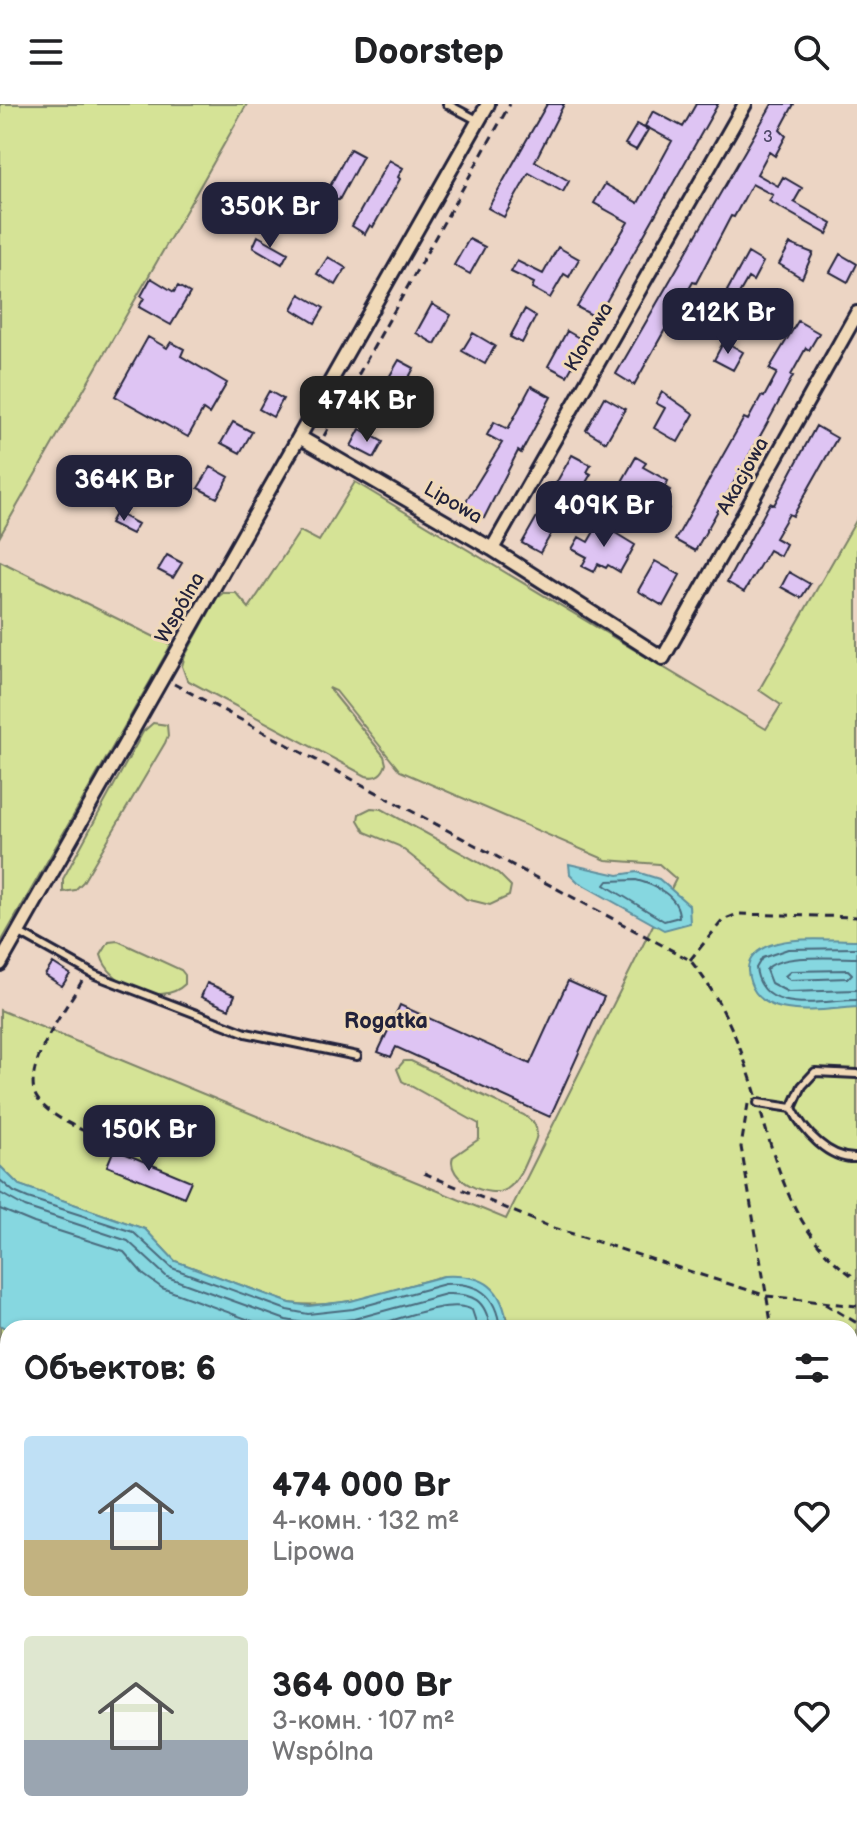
<!DOCTYPE html>
<html lang="ru">
<meta charset="utf-8">
<style>
:root{--surface:#fff;--page:#f6f6f6;--text:#202124;--muted:#757577;--accent:#22223b}
body{margin:0;font-family:"Balsamiq Sans",sans-serif;background:var(--page);color:var(--text);height:100vh;display:flex;flex-direction:column;font-size:30px;white-space:nowrap}
*{box-sizing:border-box;margin:0}
p{font-size:26px;color:var(--muted)}
.icon{flex:none;width:44px;height:44px;fill:none;stroke:currentColor;stroke-width:2;stroke-linecap:round;stroke-linejoin:round}
.map{position:relative;flex:1;overflow:hidden}
.drawer{position:absolute;left:0px;top:1216px;width:858px;height:514px;display:flex;flex-direction:column;background:var(--surface);border-radius:24px 24px 0 0;box-shadow:0 2px 6px #0004}
.drawer>*{flex:none}
.price{position:absolute;translate:-50% -68px;padding:0 18px;border-radius:16px;background:var(--accent);color:#fff;font-size:26px;line-height:52px;filter:drop-shadow(0 2px 4px #0008)}
.price::after{content:'';position:absolute;left:50%;top:48px;width:24px;height:18px;margin-left:-12px;background:inherit;clip-path:polygon(0 0,100% 0,50% 100%)}
.price.on{background:#222;color:#fff}
ul{padding:0;list-style:none}
li{display:flex;align-items:center;gap:24px;height:200px;padding:0 24px}
li span{display:grid;place-items:center;flex:none;width:224px;height:160px;border-radius:8px;color:#555}
li>.icon{margin-inline-start:auto}
span .icon{width:96px;height:96px;fill:#fffc;stroke-width:1}
li b{font-size:34px}
h2{display:flex;justify-content:space-between;align-items:center;height:96px;padding:0 24px;font-size:34px}
header{display:flex;justify-content:space-between;align-items:center;height:104px;padding:0 24px;background:var(--surface);font-size:36px;font-weight:700}
.map>svg:first-child{display:block}
.green{fill:#d5e396;stroke:#7c8268;stroke-width:2}
.water{fill:#86d7e0;stroke:#5e8f9e;stroke-width:2}
.lines{fill:none;stroke-linecap:round;stroke-linejoin:round}
.shore{stroke:#4a6a7d;stroke-width:2}
.building{fill:#dec4f3;stroke:#22223b;stroke-width:2}
.service-casing{stroke:#22223b;stroke-width:12}
.minor-casing{stroke:#22223b;stroke-width:18}
.path{stroke:#22223b;stroke-width:3;stroke-dasharray:8 6;stroke-linecap:butt}
.service{stroke:#f0d9b8;stroke-width:6}
.minor{stroke:#f0d9b8;stroke-width:12}
.labels{text-anchor:middle;dominant-baseline:central;stroke-width:6;stroke-linejoin:round;paint-order:stroke}
.number-label{font-size:16px;fill:#514a69}
.street-label{font-size:20px;fill:#22223b;stroke:#f0d9b8}
.neighbourhood-label{font-size:22px;font-weight:bold;fill:#22223b;stroke:#f0d9b8}
</style>
<header><svg class="icon" aria-label="menu" viewBox="0 0 24 24"><path d="M4 6h16M4 12h16M4 18h16"/></svg>Doorstep<svg class="icon" aria-label="search" viewBox="0 0 24 24"><circle cx="10" cy="10" r="6"/><path d="M15 15l6 6"/></svg></header>
<div class="map">
<svg width="857" height="1729" viewBox="0 0 857 1729">
<rect width="100%" height="100%" fill="#ecd5c4"/>
<filter id="ink" filterUnits="userSpaceOnUse"><feTurbulence type="fractalNoise" baseFrequency=".0125" numOctaves="2"/><feDisplacementMap in="SourceGraphic" scale="16" xChannelSelector="R" yChannelSelector="G"/><feConvolveMatrix kernelMatrix="1 2 1 2 8 2 1 2 1" color-interpolation-filters="sRGB"/></filter>
<g filter="url(#ink)">
<path class="green" d="M 0,0 L 247,0 L 0,432 Z
M 355,378 L 766,625 L 781,601 L 759,586 L 857,415 L 857,1729 L 0,1729 L 0,1221 L 8,1226 L 8,1722 L 850,1722 L 850,1224 L 508,1224 L 507,1212 L 444,1172 C 393,1184 343,1207 290,1199 L 175,1157 L 145,1125 L 19,1081 L 0,1062 L 0,906 L 506,1115 L 676,775 L 659,760 L 606,756 L 400,667 L 336,587 L 329,584 L 384,652 L 386,660 C 383,670 376,675 366,672 L 187,576 L 182,562 L 185,552 L 217,494 L 223,489 L 236,489 L 249,504 L 300,427 L 319,437 Z
M 0,457 L 171,541 L 0,840 Z
M 153,619 L 167,621 L 168,632 L 165,639 L 83,778 L 75,786 L 63,788 L 63,775 L 143,628 Z
M 371,704 L 382,705 L 498,769 L 511,782 L 509,792 L 490,801 L 466,795 L 399,742 L 365,728 L 358,716 L 359,710 Z
M 118,837 L 181,866 L 185,871 L 185,880 C 161,904 109,881 101,851 L 109,838 Z
M 404,957 L 411,957 L 524,1011 L 534,1019 C 540,1030 535,1038 530,1048 C 524,1061 519,1077 507,1085 C 489,1096 445,1075 453,1053 L 479,1035 L 479,1020 L 402,977 L 397,965 Z"/>
<path class="water" d="M 569,760 L 618,771 L 637,768 L 659,775 L 689,801 L 690,819 L 664,826 L 578,778 L 570,770 Z
M 857,836 L 857,903 C 820,905 753,920 748,867 C 747,854 759,845 770,841 C 796,832 830,836 857,836 Z
M 0,1062 L 19,1081 L 145,1125 L 175,1157 L 290,1199 L 309,1202 L 351,1197 L 444,1172 C 485,1170 503,1183 508,1224 L 8,1226 L 0,1221 Z
M 0,1413 L 8,1413 L 8,1486 L 0,1485 Z
M 163,1722 L 277,1722 L 281,1729 L 161,1729 Z"/>
<g class="lines">
<path class="shore" d="M 636,776 C 655,781 679,792 679,813 L 664,817 L 605,781 L 608,777 Z
M 857,844 L 788,845 L 762,854 L 756,864 C 762,913 822,896 857,896
M 857,854 C 836,854 778,849 766,866 L 771,879 L 788,888 L 857,886
M 848,866 L 852,870 L 848,874 L 790,876 L 785,872 L 791,867 Z
M 0,1076 L 14,1088 L 28,1094 L 133,1128 L 172,1164 L 287,1206 L 308,1210 L 353,1205 L 445,1180 C 478,1178 496,1190 500,1224
M 0,1089 L 25,1103 L 128,1137 L 167,1173 L 286,1216 L 309,1220 L 354,1215 L 446,1190 C 473,1189 486,1196 490,1224
M 0,1105 L 34,1119 L 124,1148 L 144,1171 L 162,1184 L 271,1224
M 367,1224 C 392,1218 451,1193 472,1206 L 478,1224"/>
</g>
<path class="building" d="M 547,0 L 564,0 L 535,57 L 569,77 L 563,88 L 529,69 L 504,113 L 488,104 Z
M 696,0 L 718,0 L 597,214 L 577,203 L 628,118 L 594,99 L 605,80 L 638,99 L 672,37 L 645,22 L 653,7 L 683,23 Z
M 772,0 L 794,0 L 780,26 L 786,32 L 775,52 L 769,48 L 757,70 L 778,82 L 783,73 L 802,84 L 794,98 L 832,120 L 827,130 L 769,97 L 773,91 L 752,80 L 734,113 L 731,112 L 696,179 L 693,178 L 681,199 L 688,203 L 681,215 L 672,213 L 634,281 L 616,270 Z
M 637,20 L 648,26 L 636,46 L 625,40 Z
M 350,45 L 363,52 L 339,96 L 334,96 L 325,91 Z
M 389,56 L 403,64 L 398,73 L 400,75 L 373,123 L 370,121 L 365,130 L 352,122 Z
M 258,132 L 288,149 L 282,160 L 253,143 Z
M 469,135 L 485,143 L 470,170 L 454,161 Z
M 790,140 L 813,149 L 802,174 L 779,160 Z
M 558,143 L 579,155 L 569,173 L 564,170 L 550,194 L 532,184 L 534,179 L 511,168 L 517,157 L 543,170 Z
M 748,149 L 763,158 L 753,177 L 748,174 L 737,193 L 727,187 Z
M 840,150 L 857,160 L 848,178 L 830,168 Z
M 328,153 L 346,164 L 336,181 L 317,170 Z
M 151,174 L 174,188 L 178,182 L 190,189 L 171,221 L 139,203 L 144,194 L 141,192 Z
M 300,190 L 324,204 L 315,219 L 292,205 Z
M 432,200 L 451,211 L 435,240 L 416,229 Z
M 525,205 L 536,212 L 522,239 L 510,233 Z
M 798,217 L 819,229 L 809,246 L 806,244 L 791,271 L 793,272 L 764,325 L 695,447 L 675,436 L 744,314 L 748,316 L 761,292 L 764,293 L 777,269 L 769,265 Z
M 567,227 L 586,238 L 567,272 L 548,262 Z
M 473,229 L 495,242 L 485,260 L 462,247 Z
M 148,233 L 167,244 L 171,238 L 184,245 L 181,252 L 227,279 L 209,310 L 203,306 L 188,333 L 115,292 Z
M 724,237 L 743,248 L 733,266 L 714,256 Z
M 399,256 L 414,264 L 406,279 L 409,281 L 389,317 L 370,306 Z
M 531,282 L 551,293 L 521,349 L 518,347 L 484,414 L 463,402 L 502,339 L 487,331 L 494,318 L 508,325 Z
M 269,287 L 283,295 L 273,313 L 259,305 Z
M 662,288 L 694,310 L 678,338 L 654,324 L 665,304 L 656,299 Z
M 604,293 L 625,305 L 606,338 L 586,326 Z
M 233,318 L 252,328 L 240,349 L 221,339 Z
M 816,322 L 837,334 L 793,412 L 789,410 L 775,434 L 786,440 L 780,452 L 769,446 L 744,488 L 727,478 L 770,399 L 774,401 Z
M 360,325 L 383,338 L 374,354 L 351,342 Z
M 572,351 L 591,361 L 587,368 L 591,370 L 584,382 L 580,380 L 540,449 L 522,439 Z
M 636,353 L 646,359 L 643,363 L 668,377 L 665,383 L 670,386 L 662,400 L 669,404 L 663,413 L 628,389 L 626,393 L 616,388 Z
M 211,363 L 229,373 L 217,394 L 198,384 Z
M 116,408 L 138,420 L 132,430 L 110,419 Z
M 599,419 L 635,441 L 620,468 L 608,461 L 606,464 L 598,460 L 594,468 L 582,462 L 587,453 L 572,445 L 579,433 L 588,438 Z
M 167,451 L 182,459 L 173,474 L 158,466 Z
M 655,457 L 680,471 L 663,502 L 638,487 Z
M 789,468 L 810,480 L 801,494 L 781,483 Z
M 53,859 L 70,870 L 62,882 L 45,871 Z
M 568,877 L 604,893 L 550,1013 L 396,943 L 391,953 L 378,948 L 400,901 L 530,960 Z
M 207,879 L 235,891 L 229,905 L 201,893 Z
M 114,1045 L 191,1077 L 184,1093 L 107,1062 Z"/>
<g class="lines">
<g class="service-casing">
<path id="service" d="M 447,0 L 479,17
M 18,828 L 95,871 L 246,929 L 357,952
M 758,999 L 792,1004
M 792,1004 C 803,1027 829,1056 857,1054
M 792,1004 L 802,982 L 815,968 L 857,970"/>
</g>
<g class="minor-casing">
<path id="minor" d="M 301,334 L 492,445 L 663,554 L 857,209
M 492,445 L 745,0
M 0,860 L 488,0"/>
</g>
<path class="path" d="M 324,332 L 510,0
M 174,580 L 690,856 C 722,895 741,942 756,991
M 690,856 L 723,816 L 738,810 L 857,813
M 82,877 C 68,902 19,965 37,994 C 50,1014 84,1026 105,1037
M 748,1000 L 741,1043 L 772,1224
M 761,1009 C 780,1073 798,1137 857,1175
M 424,1069 L 548,1122 L 767,1192 L 857,1202
M 825,1200 L 857,1219
M 0,1369 L 8,1371
M 0,1670 L 8,1696
M 16,1722 L 17,1729
M 354,1722 L 360,1729
M 542,1722 L 551,1729
M 646,1729 L 653,1722"/>
<use href="#service" class="service"/>
<use href="#minor" class="minor"/>
</g>
</g>
<g class="labels">
<g class="number-label">
<text x="768" y="33">3</text>
</g>
<g class="street-label">
<text transform="translate(589 233) rotate(-60)">Klonowa</text>
<text transform="translate(743 372) rotate(-61)">Akacjowa</text>
<text transform="translate(453 399) rotate(30)">Lipowa</text>
<text transform="translate(180 504) rotate(-60)">Wspólna</text>
</g>
<g class="neighbourhood-label">
<text x="386" y="917">Rogatka</text>
</g>
</g>
</svg>
<b class="price" style="left:270px;top:146px">350K Br</b>
<b class="price" style="left:728px;top:252px">212K Br</b>
<b class="price on" style="left:367px;top:340px">474K Br</b>
<b class="price" style="left:124px;top:419px">364K Br</b>
<b class="price" style="left:604px;top:445px">409K Br</b>
<b class="price" style="left:149px;top:1069px">150K Br</b>
<section class="drawer">
<h2>Объектов: 6<svg class="icon" aria-label="filters" viewBox="0 0 24 24"><path d="M4 7h16M4 17h16"/><circle cx="9" cy="7" r="2"/><circle cx="15" cy="17" r="2"/></svg></h2>
<ul>
<li><span style="background:linear-gradient(#bfe0f5 65%,#c2b280 0)"><svg class="icon" aria-label="home" viewBox="0 0 24 24"><path d="M3 11l9-7 9 7M6 9v11h12V9"/></svg></span><div><b>474 000 Br</b><p>4-комн. · 132 m²</p><p>Lipowa</p></div><svg class="icon" aria-label="heart" viewBox="0 0 24 24"><path d="M12 20l-8-8c-3-5 5-10 8-4 3-6 11-1 8 4z"/></svg></li>
<li><span style="background:linear-gradient(#dfe7d0 65%,#9aa5b1 0)"><svg class="icon" aria-label="home" viewBox="0 0 24 24"><path d="M3 11l9-7 9 7M6 9v11h12V9"/></svg></span><div><b>364 000 Br</b><p>3-комн. · 107 m²</p><p>Wspólna</p></div><svg class="icon" aria-label="heart" viewBox="0 0 24 24"><path d="M12 20l-8-8c-3-5 5-10 8-4 3-6 11-1 8 4z"/></svg></li>
</ul>
</section>
</div>
